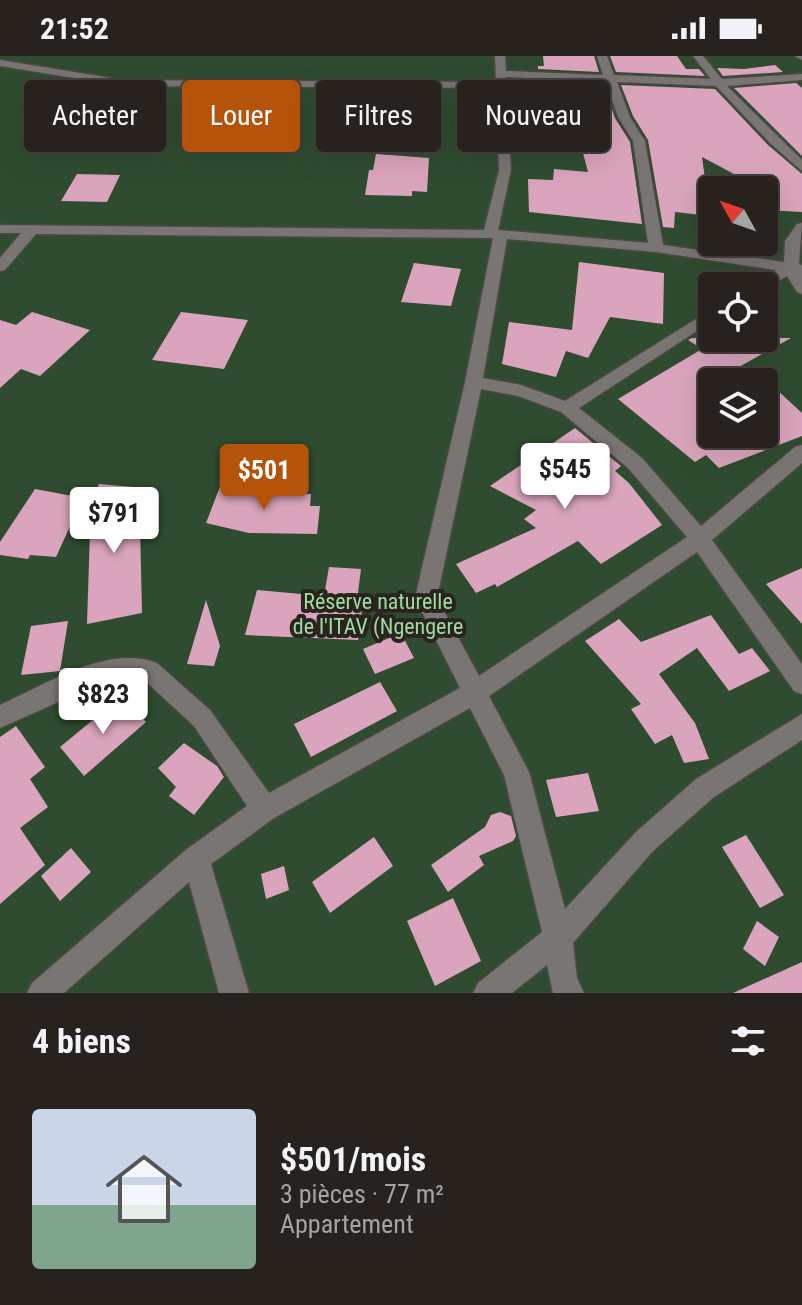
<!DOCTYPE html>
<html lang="fr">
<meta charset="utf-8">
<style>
:root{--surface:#27221e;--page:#332f2b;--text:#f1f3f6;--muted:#a4a4a4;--line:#433f3c;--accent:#b45309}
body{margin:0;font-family:"Roboto Condensed",sans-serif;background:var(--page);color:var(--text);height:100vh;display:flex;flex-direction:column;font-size:30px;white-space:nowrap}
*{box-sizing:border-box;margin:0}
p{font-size:26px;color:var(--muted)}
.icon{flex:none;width:44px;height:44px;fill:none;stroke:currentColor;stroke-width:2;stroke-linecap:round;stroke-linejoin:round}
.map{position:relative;height:937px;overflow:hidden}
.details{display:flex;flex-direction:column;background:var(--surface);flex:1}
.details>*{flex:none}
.top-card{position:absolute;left:24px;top:24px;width:754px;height:72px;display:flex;gap:16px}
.needle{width:52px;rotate:310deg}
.tools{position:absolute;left:698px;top:120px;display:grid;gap:16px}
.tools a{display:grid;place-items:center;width:80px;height:80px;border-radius:8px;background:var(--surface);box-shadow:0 8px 32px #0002,0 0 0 2px var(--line);font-size:40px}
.price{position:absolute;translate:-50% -68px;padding:0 18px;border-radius:8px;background:#fff;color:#222;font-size:26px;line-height:52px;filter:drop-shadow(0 2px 4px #0008)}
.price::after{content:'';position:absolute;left:50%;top:48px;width:24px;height:18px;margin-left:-12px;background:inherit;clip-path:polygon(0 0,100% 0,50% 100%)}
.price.on{background:var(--accent);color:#fff}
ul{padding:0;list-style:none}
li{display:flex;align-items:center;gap:24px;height:200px;padding:0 32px}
li span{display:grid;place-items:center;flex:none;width:224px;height:160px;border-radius:8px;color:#555}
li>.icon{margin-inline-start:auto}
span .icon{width:96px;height:96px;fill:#fffc;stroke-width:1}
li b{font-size:34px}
h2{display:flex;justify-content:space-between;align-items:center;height:96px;padding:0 32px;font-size:34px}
.chip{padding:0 28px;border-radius:8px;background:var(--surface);box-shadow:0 8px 32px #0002,0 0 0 2px var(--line);font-size:28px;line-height:72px}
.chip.on{background:var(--accent);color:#fff}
.status{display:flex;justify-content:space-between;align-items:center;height:56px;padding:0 40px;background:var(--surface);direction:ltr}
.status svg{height:22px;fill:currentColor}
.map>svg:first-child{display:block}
.green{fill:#2f4c30;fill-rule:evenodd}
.building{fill:#daa5bc}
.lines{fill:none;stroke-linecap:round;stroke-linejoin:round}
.minor-casing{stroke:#4f4944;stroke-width:3}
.minor{fill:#797573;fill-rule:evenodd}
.labels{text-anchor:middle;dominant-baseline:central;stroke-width:8;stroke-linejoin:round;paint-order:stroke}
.park-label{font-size:22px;fill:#9fdaa0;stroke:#2a241f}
</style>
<div class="status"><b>21:52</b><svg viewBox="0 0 49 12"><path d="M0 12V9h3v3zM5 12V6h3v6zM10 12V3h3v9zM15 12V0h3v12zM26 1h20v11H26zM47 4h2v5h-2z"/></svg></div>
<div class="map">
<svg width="802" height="937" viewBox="0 0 802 937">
<rect width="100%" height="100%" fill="#342e28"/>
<path class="green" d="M 0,0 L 802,0 L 802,937 L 0,937 ZM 712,134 L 764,134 L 764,186 L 712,186 ZM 712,230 L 764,230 L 764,282 L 712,282 ZM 712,326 L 764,326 L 764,378 L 712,378 Z"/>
<path class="building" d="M 543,0 L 594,0 L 599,16 L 538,13 L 538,10 L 544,10 Z
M 610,0 L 677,0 L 686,13 L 699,13 L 705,20 L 616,16 Z
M 775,9 L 783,16 L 723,20 L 717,12 L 744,13 Z
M 519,25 L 604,29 L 615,62 L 630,86 L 642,168 L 529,156 L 528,123 L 553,124 L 554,113 L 588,116 L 575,67 L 516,66 L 513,38 L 519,38 Z
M 796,27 L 802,32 L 802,100 L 734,32 Z
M 621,29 L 715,33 L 768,89 L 802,118 L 802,156 L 764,154 L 764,134 L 702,101 L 710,160 L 675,156 L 674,172 L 663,171 L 648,84 L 633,60 Z
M 376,98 L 429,102 L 427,136 L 412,135 L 412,140 L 365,139 L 369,114 L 373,114 Z
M 77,118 L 120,119 L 107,146 L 61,145 Z
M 579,206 L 664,217 L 663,268 L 610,261 L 588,302 L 566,295 L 556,321 L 502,308 L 509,266 L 572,274 Z
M 414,207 L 461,213 L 451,250 L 401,246 Z
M 32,256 L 90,274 L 40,320 L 21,313 L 0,332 L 0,264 L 16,269 Z
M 181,256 L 248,264 L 224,313 L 152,304 Z
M 692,282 L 791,282 L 712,326 L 712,378 L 764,378 L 764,322 L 802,357 L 802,380 L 719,412 L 706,399 L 695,406 L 618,343 L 702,293 L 688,284 Z
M 575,372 L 621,410 L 615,415 L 629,427 L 662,469 L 601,508 L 578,485 L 497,531 L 495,528 L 476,537 L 456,508 L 536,472 L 524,463 L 536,454 L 490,430 Z
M 99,428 L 145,432 L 130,467 L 140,469 L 142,557 L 87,568 L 91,445 Z
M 221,428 L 248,429 L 247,436 L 311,438 L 310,450 L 320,450 L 317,478 L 249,477 L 206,467 Z
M 35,433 L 83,442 L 56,501 L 30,499 L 28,503 L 0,499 L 0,486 Z
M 329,511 L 361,513 L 356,552 L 362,552 L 358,584 L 245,579 L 257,534 L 324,540 Z
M 802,512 L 802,568 L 766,528 Z
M 206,544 L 220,590 L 214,610 L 187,608 Z
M 711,559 L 739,598 L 752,592 L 770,615 L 729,635 L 697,592 L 659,618 L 695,667 L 709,703 L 684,707 L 672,679 L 655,688 L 631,653 L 641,648 L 585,585 L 619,563 L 641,586 Z
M 68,565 L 60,615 L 21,619 L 31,570 Z
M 401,577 L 414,602 L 375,618 L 363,593 Z
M 380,626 L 397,655 L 311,701 L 294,668 Z
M 122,640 L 146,666 L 84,720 L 60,691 Z
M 16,670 L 45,711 L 30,723 L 48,751 L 20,772 L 45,809 L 0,848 L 0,681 Z
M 184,687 L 217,710 L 224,721 L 194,759 L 169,740 L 176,731 L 158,712 Z
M 588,717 L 599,755 L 556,761 L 546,724 Z
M 500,756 L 511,760 L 516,780 L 513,785 L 479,800 L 484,809 L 448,836 L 431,809 L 485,771 L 491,759 Z
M 746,779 L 784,839 L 760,852 L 722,791 Z
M 374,781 L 393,810 L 330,857 L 312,826 Z
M 71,792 L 91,816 L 60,845 L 41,820 Z
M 284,810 L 289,834 L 266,843 L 261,818 Z
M 453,842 L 481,905 L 435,930 L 407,865 Z
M 757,865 L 779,881 L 765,910 L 743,893 Z
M 802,906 L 802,937 L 733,937 Z"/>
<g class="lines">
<g class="minor-casing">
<path id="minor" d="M 495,0 L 505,0 L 506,15 L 603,19 L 597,0 L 607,0 L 614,19 L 711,23 L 693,0 L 703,0 L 722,23 L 802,18 L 802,24 L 727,30 L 802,104 L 802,115 L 770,87 L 716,30 L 617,26 L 630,61 L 645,85 L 663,189 L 784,206 L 785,185 L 797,168 L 802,167 L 799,208 L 802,209 L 802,238 L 797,236 L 787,220 L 765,233 L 764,230 L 752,230 L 776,214 L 656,196 L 507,183 L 483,322 L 521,329 L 565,345 L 712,253 L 712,265 L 579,352 L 642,402 L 701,470 L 795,391 L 802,389 L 802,407 L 712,484 L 802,608 L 802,638 L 794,635 L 697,496 L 489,640 L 529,716 L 565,853 L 635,777 L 696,723 L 802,658 L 802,684 L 714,741 L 653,795 L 573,887 L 577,922 L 584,937 L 553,937 L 547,909 L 512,937 L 473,937 L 478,927 L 542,876 L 504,719 L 470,652 L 274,762 L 211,808 L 249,937 L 219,937 L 189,826 L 64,937 L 27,937 L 32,927 L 187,793 L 247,750 L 194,670 L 144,624 L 110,623 L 0,672 L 0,649 C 45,629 108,588 157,607 L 210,654 L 269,737 L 460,632 L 415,542 L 465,326 L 493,182 L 36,178 L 5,214 L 0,215 L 0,202 L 21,177 L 0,177 L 0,169 L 484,174 L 499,114 L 496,32 L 124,30 L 0,10 L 0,4 L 124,24 L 496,26 ZM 506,21 L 606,26 L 618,61 L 633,85 L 648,187 L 498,174 L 511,114 ZM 481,333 L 518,340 L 561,356 L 628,412 L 687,481 L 479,620 L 437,542 Z
M 795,0 L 802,0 L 802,4 Z"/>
</g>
<use href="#minor" class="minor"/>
</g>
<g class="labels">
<g class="park-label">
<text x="378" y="545">Réserve naturelle<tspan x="378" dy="25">de l'ITAV (Ngengere</tspan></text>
</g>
</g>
</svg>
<div class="tools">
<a><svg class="needle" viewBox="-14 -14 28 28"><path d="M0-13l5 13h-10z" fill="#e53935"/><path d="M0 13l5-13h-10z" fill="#a4a4a4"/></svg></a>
<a><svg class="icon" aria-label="locate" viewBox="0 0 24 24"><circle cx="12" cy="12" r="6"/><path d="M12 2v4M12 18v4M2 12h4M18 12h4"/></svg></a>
<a><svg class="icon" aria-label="layers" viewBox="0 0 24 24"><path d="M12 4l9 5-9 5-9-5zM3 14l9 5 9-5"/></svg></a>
</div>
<b class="price" style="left:565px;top:455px">$545</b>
<b class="price on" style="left:264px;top:456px">$501</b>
<b class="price" style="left:114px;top:499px">$791</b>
<b class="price" style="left:103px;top:680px">$823</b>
<div class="top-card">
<a class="chip">Acheter</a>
<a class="chip on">Louer</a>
<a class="chip">Filtres</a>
<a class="chip">Nouveau</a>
</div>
</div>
<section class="details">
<h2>4 biens<svg class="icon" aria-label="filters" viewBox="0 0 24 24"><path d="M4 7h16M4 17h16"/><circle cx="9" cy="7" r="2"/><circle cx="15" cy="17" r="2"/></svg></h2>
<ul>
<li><span style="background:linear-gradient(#c9d6e8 60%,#7fa58c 0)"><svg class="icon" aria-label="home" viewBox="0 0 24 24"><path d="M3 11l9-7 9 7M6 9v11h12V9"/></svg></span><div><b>$501/mois</b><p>3 pièces · 77 m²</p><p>Appartement</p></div></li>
</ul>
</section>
